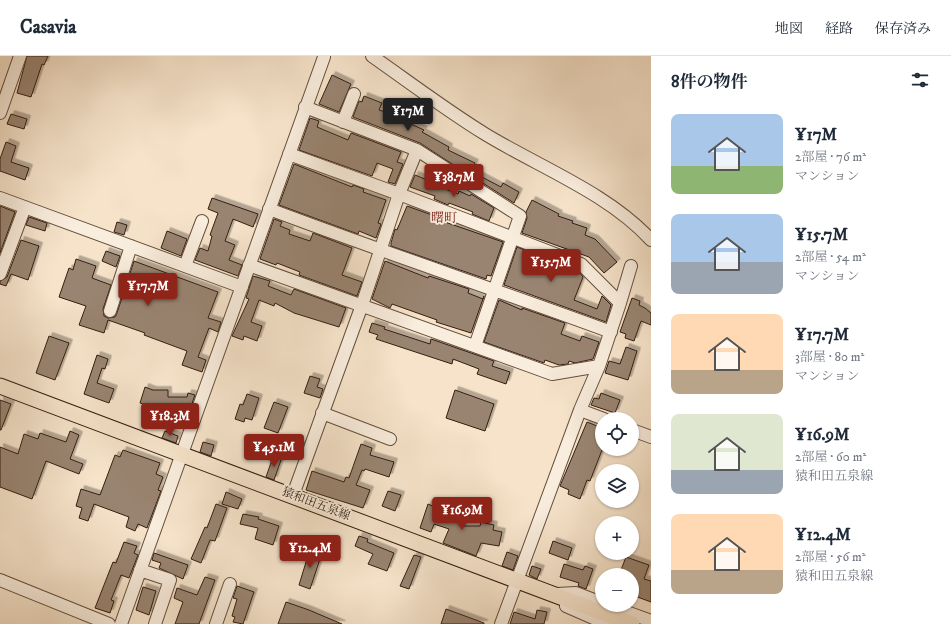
<!DOCTYPE html>
<html lang="ja">
<meta charset="utf-8">
<style>
:root{--surface:#fff;--page:#f2f2f3;--text:#1f2937;--muted:#747a83;--line:#e0e1e3;--accent:#8f2418}
body{margin:0;font-family:"IM FELL DW Pica","Noto Serif JP",serif;background:var(--page);color:var(--text);height:100vh;display:flex;flex-direction:column;font-size:15px;white-space:nowrap}
*{box-sizing:border-box;margin:0}
p{font-size:13px;color:var(--muted)}
.icon{flex:none;width:22px;height:22px;fill:none;stroke:currentColor;stroke-width:2;stroke-linecap:round;stroke-linejoin:round}
.map{position:relative;flex:1;overflow:hidden}
.drawer{display:flex;flex-direction:column;background:var(--surface);width:300px}
.drawer>*{flex:none}
.controls{position:absolute;left:595px;top:356px;display:grid;gap:8px}
.controls a{display:grid;place-items:center;width:44px;height:44px;border-radius:50%;background:var(--surface);box-shadow:0 1px 3px #0004;font-size:20px}
.price{position:absolute;translate:-50% -34px;padding:0 9px;border-radius:4px;background:var(--accent);color:#fff;font-size:13px;line-height:26px;filter:drop-shadow(0 1px 2px #0008)}
.price::after{content:'';position:absolute;left:50%;top:24px;width:12px;height:9px;margin-left:-6px;background:inherit;clip-path:polygon(0 0,100% 0,50% 100%)}
.price.selected{background:#222;color:#fff}
ul{padding:0;list-style:none}
li{display:flex;align-items:center;gap:12px;height:100px;padding:0 20px}
li span{display:grid;place-items:center;flex:none;width:112px;height:80px;border-radius:8px;color:#555}
li>.icon{margin-inline-start:auto}
span .icon{width:48px;height:48px;fill:#fffc;stroke-width:1}
li b{font-size:17px}
h2{display:flex;justify-content:space-between;align-items:center;height:48px;padding:0 20px;font-size:17px}
header{display:flex;align-items:center;gap:24px;box-sizing:border-box;height:56px;padding:0 20px;background:var(--surface);border-bottom:1px solid var(--line)}
header strong{font-size:19px}
nav{display:flex;gap:22px;margin-inline-start:auto;font-size:14px}
main{display:flex;flex:1;min-height:0}
.map>svg:first-child{display:block}
.building{fill:#998471;stroke:#341e10;filter:url(#shadow)}
.lines{fill:none;stroke-linecap:round;stroke-linejoin:round}
.minor-casing{stroke:#644f3e;stroke-width:14}
.major-casing{stroke:#341e10;stroke-width:17}
.minor{stroke:#f9eddd;stroke-width:12}
.major{stroke:#f6e3ca;stroke-width:15}
.labels{text-anchor:middle;dominant-baseline:central;stroke-width:3.5;stroke-linejoin:round;paint-order:stroke}
.street-label{font-size:12px;fill:#341e10;stroke:#f9eddd}
.neighbourhood-label{font-size:13px;fill:#7a1f14;stroke:#f9eddd}
</style>
<header>
<strong>Casavia</strong>
<nav><a>地図</a><a>経路</a><a>保存済み</a></nav>
</header>
<main>
<div class="map">
<svg width="651" height="568" viewBox="0 0 651 568">
<defs>
<filter id="shadow"><feDropShadow dx="3.5" dy="-3.5" stdDeviation="0" flood-color="#0004"/></filter>
</defs>
<rect width="100%" height="100%" fill="#f6e3ca"/>
<filter id="stains"><feTurbulence type="fractalNoise" baseFrequency=".005" numOctaves="4"/><feColorMatrix values="0 0 0 0 .2 0 0 0 0 .09 0 0 0 0 .02 0 0 0 .5 -.17"/></filter>
<radialGradient id="worn" r=".72"><stop offset=".6" stop-color="#630" stop-opacity="0"/><stop offset="1" stop-color="#630" stop-opacity=".3"/></radialGradient>
<path class="building" d="M 27,0 L 48,0 L 44,9 L 42,8 L 31,41 L 17,37 Z
M 332,19 L 351,28 L 339,56 L 319,48 Z
M 364,40 L 382,47 L 379,54 L 401,61 L 400,63 L 424,74 L 422,76 L 449,91 L 448,94 L 475,107 L 469,119 L 420,87 L 353,61 L 359,45 L 362,46 Z
M 11,58 L 27,63 L 24,73 L 7,68 Z
M 310,62 L 319,65 L 317,71 L 348,84 L 351,77 L 401,96 L 397,106 L 403,108 L 395,128 L 388,126 L 393,113 L 377,107 L 372,120 L 299,94 Z
M 6,86 L 16,90 L 11,106 L 29,112 L 25,124 L 0,115 L 0,103 Z
M 294,108 L 352,131 L 353,129 L 364,133 L 363,136 L 386,144 L 378,167 L 381,168 L 376,182 L 359,175 L 358,178 L 279,149 Z
M 415,119 L 437,128 L 437,130 L 458,138 L 459,135 L 470,140 L 471,138 L 494,152 L 489,165 L 472,158 L 473,156 L 449,147 L 448,149 L 434,143 L 435,140 L 410,131 Z
M 480,120 L 501,131 L 503,127 L 519,136 L 514,147 L 478,124 Z
M 212,142 L 258,158 L 253,171 L 233,163 L 225,185 L 235,189 L 229,204 L 242,209 L 238,220 L 195,204 L 200,192 L 208,195 L 212,180 L 210,179 L 218,157 L 208,153 Z
M 532,144 L 559,158 L 558,160 L 573,165 L 572,167 L 587,172 L 585,179 L 595,183 L 617,206 L 604,217 L 589,201 L 522,177 L 527,162 L 526,156 Z
M 0,150 L 15,156 L 0,197 Z
M 407,150 L 443,163 L 442,165 L 503,186 L 491,220 L 487,219 L 486,223 L 391,190 L 391,187 L 395,173 L 397,174 Z
M 29,161 L 47,167 L 45,175 L 26,169 Z
M 274,163 L 282,166 L 280,170 L 290,174 L 289,178 L 310,185 L 313,177 L 352,192 L 342,219 L 362,226 L 357,240 L 299,219 L 300,216 L 277,207 L 276,209 L 260,203 Z
M 117,166 L 127,169 L 124,179 L 114,176 Z
M 167,175 L 187,183 L 181,200 L 161,192 Z
M 21,184 L 39,190 L 28,224 L 11,218 L 6,230 L 0,228 L 0,225 L 7,221 Z
M 517,191 L 580,217 L 583,221 L 574,244 L 597,253 L 602,240 L 611,249 L 606,266 L 504,229 Z
M 106,195 L 120,200 L 116,211 L 102,205 Z
M 76,203 L 96,210 L 92,222 L 111,229 L 103,253 L 104,260 L 108,262 L 115,261 L 117,257 L 134,205 L 218,236 L 208,262 L 221,266 L 218,276 L 209,272 L 198,301 L 206,304 L 202,316 L 182,309 L 187,295 L 144,279 L 145,277 L 108,264 L 104,277 L 79,269 L 86,250 L 59,241 L 69,212 L 73,214 Z
M 385,205 L 428,222 L 429,220 L 469,233 L 468,237 L 483,243 L 484,240 L 471,277 L 436,266 L 437,264 L 392,248 L 390,252 L 372,243 Z
M 253,220 L 270,225 L 268,230 L 291,239 L 294,233 L 346,252 L 339,271 L 294,257 L 275,247 L 274,250 L 259,244 L 251,266 L 262,270 L 257,285 L 244,280 L 243,284 L 232,280 L 249,243 L 246,242 Z
M 632,242 L 640,245 L 639,249 L 645,252 L 651,257 L 651,269 L 641,265 L 634,285 L 625,282 L 626,278 L 620,276 Z
M 499,244 L 522,254 L 522,252 L 565,267 L 561,278 L 580,285 L 582,280 L 599,286 L 593,303 L 575,307 L 569,305 L 568,308 L 559,309 L 545,304 L 544,307 L 484,286 Z
M 372,267 L 385,271 L 384,273 L 430,288 L 431,283 L 494,305 L 492,310 L 510,316 L 506,328 L 477,318 L 479,313 L 453,303 L 452,308 L 376,283 L 378,279 L 369,276 Z
M 49,280 L 69,287 L 55,324 L 36,317 Z
M 626,291 L 637,295 L 628,324 L 605,317 L 609,305 L 620,308 Z
M 97,299 L 108,303 L 105,313 L 102,312 L 97,327 L 114,333 L 109,347 L 84,338 Z
M 310,320 L 320,323 L 317,331 L 323,333 L 320,342 L 304,337 Z
M 145,331 L 153,334 L 168,334 L 168,341 L 187,341 L 188,337 L 195,339 L 189,356 L 171,350 L 171,352 L 152,351 L 140,347 Z
M 455,334 L 494,348 L 485,375 L 446,362 Z
M 601,337 L 620,344 L 615,357 L 591,349 L 594,342 L 599,343 Z
M 247,338 L 259,342 L 252,364 L 245,362 L 244,366 L 235,363 L 240,348 L 243,349 Z
M 0,344 L 11,348 L 1,374 L 0,374 Z
M 274,346 L 288,351 L 278,377 L 264,372 Z
M 587,366 L 602,372 L 602,394 L 590,425 L 587,424 L 580,443 L 568,438 L 569,434 L 560,430 Z
M 70,375 L 79,379 L 70,403 L 83,408 L 79,418 L 46,405 L 32,443 L 0,431 L 0,391 L 18,398 L 24,378 L 38,383 L 40,377 L 66,386 Z
M 165,375 L 178,380 L 176,387 L 162,382 Z
M 284,383 L 303,390 L 300,397 L 281,390 Z
M 203,386 L 214,389 L 211,400 L 200,396 Z
M 361,388 L 372,392 L 370,399 L 394,406 L 389,421 L 365,413 L 364,415 L 362,414 L 356,429 L 370,434 L 363,452 L 306,434 L 312,415 L 344,426 L 346,421 L 349,422 Z
M 123,394 L 160,407 L 156,418 L 163,421 L 158,434 L 161,435 L 147,472 L 138,468 L 135,475 L 126,471 L 129,461 L 94,448 L 88,465 L 79,462 L 82,452 L 76,450 L 81,433 L 100,439 L 115,399 L 120,401 Z
M 273,401 L 281,404 L 274,424 L 266,421 Z
M 388,435 L 401,439 L 395,455 L 382,450 Z
M 226,436 L 242,443 L 238,453 L 222,448 Z
M 216,448 L 227,452 L 215,485 L 210,484 L 201,507 L 191,503 L 205,471 L 207,472 Z
M 428,448 L 437,452 L 435,458 L 453,463 L 457,453 L 467,457 L 462,470 L 480,470 L 481,466 L 494,469 L 493,474 L 502,476 L 499,490 L 481,487 L 476,500 L 443,487 L 449,473 L 434,468 L 431,476 L 420,472 Z
M 243,458 L 259,461 L 258,463 L 279,470 L 273,489 L 255,483 L 258,472 L 240,468 Z
M 359,480 L 368,483 L 367,486 L 394,497 L 387,515 L 368,508 L 373,498 L 355,490 Z
M 553,485 L 572,492 L 568,504 L 549,497 Z
M 124,486 L 137,490 L 134,497 L 138,499 L 129,522 L 121,519 L 111,544 L 114,545 L 110,557 L 95,552 L 113,506 L 116,507 Z
M 310,493 L 322,497 L 310,533 L 299,529 Z
M 507,496 L 518,500 L 513,514 L 502,510 Z
M 154,497 L 188,509 L 183,523 L 159,512 L 161,507 L 152,504 Z
M 414,499 L 421,501 L 409,533 L 400,530 Z
M 626,501 L 649,509 L 644,523 L 651,525 L 651,546 L 632,539 L 632,519 L 619,519 Z
M 564,508 L 583,514 L 585,510 L 593,513 L 586,533 L 578,530 L 579,527 L 560,521 Z
M 532,510 L 541,513 L 537,523 L 529,519 Z
M 205,521 L 215,524 L 199,568 L 175,568 L 183,546 L 174,542 L 177,532 L 197,539 Z
M 237,530 L 254,536 L 243,568 L 233,566 L 235,561 L 232,560 L 237,543 L 233,542 Z
M 143,531 L 156,535 L 149,559 L 136,554 Z
M 286,546 L 309,554 L 342,568 L 278,568 Z
M 446,553 L 484,567 L 484,568 L 441,568 Z
M 537,554 L 547,556 L 544,568 L 510,568 L 514,556 L 535,563 Z"/>
<g class="lines">
<g class="minor-casing">
<path id="minor" d="M 372,0 C 409,26 446,54 485,78 C 539,111 608,137 651,184
M 305,51 L 417,94 L 520,160 L 475,290
M 0,57 L 20,0
M 343,66 L 354,38
M 289,98 L 399,138 L 581,208 L 620,247
M 0,142 L 242,231
M 269,153 C 383,196 497,234 611,276
M 249,209 L 552,318 L 599,310
M 185,210 L 202,165
M 0,218 L 25,151
M 110,255 L 131,190
M 580,354 L 604,363
M 322,357 L 390,383
M 632,374 L 651,381
M 293,439 L 362,249 L 399,138 L 417,94
M 140,514 L 170,524 L 155,568
M 0,524 L 109,568
M 557,538 L 576,537 L 602,547
M 607,549 L 651,565
M 566,550 L 607,568
M 121,568 L 324,1
M 216,568 L 230,528
M 501,568 L 580,354 L 599,310 L 620,247 L 631,210"/>
</g>
<g class="major-casing">
<path id="major" d="M 0,330 L 632,568"/>
</g>
<use href="#minor" class="minor"/>
<use href="#major" class="major"/>
</g>
<g class="labels">
<g class="street-label">
<text transform="translate(316 448) rotate(21)">猿和田五泉線</text>
</g>
<g class="neighbourhood-label">
<text x="444" y="162">曙町</text>
</g>
</g>
<rect width="100%" height="100%" filter="url(#stains)"/>
<rect width="100%" height="100%" fill="url(#worn)"/>
</svg>
<div class="controls">
<a><svg class="icon" aria-label="locate" viewBox="0 0 24 24"><circle cx="12" cy="12" r="6"/><path d="M12 2v4M12 18v4M2 12h4M18 12h4"/></svg></a>
<a><svg class="icon" aria-label="layers" viewBox="0 0 24 24"><path d="M12 4l9 5-9 5-9-5zM3 14l9 5 9-5"/></svg></a>
<a>+</a>
<a>−</a>
</div>
<b class="price selected" style="left:408px;top:76px">¥17M</b>
<b class="price" style="left:454px;top:142px">¥38.7M</b>
<b class="price" style="left:551px;top:227px">¥15.7M</b>
<b class="price" style="left:148px;top:251px">¥17.7M</b>
<b class="price" style="left:170px;top:381px">¥18.3M</b>
<b class="price" style="left:274px;top:412px">¥45.1M</b>
<b class="price" style="left:462px;top:475px">¥16.9M</b>
<b class="price" style="left:310px;top:513px">¥12.4M</b>
</div>
<section class="drawer">
<h2>8件の物件<svg class="icon" aria-label="filters" viewBox="0 0 24 24"><path d="M4 7h16M4 17h16"/><circle cx="9" cy="7" r="2"/><circle cx="15" cy="17" r="2"/></svg></h2>
<ul>
<li><span style="background:linear-gradient(#a9c7e8 65%,#8fb573 0)"><svg class="icon" aria-label="home" viewBox="0 0 24 24"><path d="M3 11l9-7 9 7M6 9v11h12V9"/></svg></span><div><b>¥17M</b><p>2部屋 · 76 m²</p><p>マンション</p></div></li>
<li><span style="background:linear-gradient(#a9c7e8 60%,#9aa5b1 0)"><svg class="icon" aria-label="home" viewBox="0 0 24 24"><path d="M3 11l9-7 9 7M6 9v11h12V9"/></svg></span><div><b>¥15.7M</b><p>2部屋 · 54 m²</p><p>マンション</p></div></li>
<li><span style="background:linear-gradient(#ffd9b3 70%,#b9a48a 0)"><svg class="icon" aria-label="home" viewBox="0 0 24 24"><path d="M3 11l9-7 9 7M6 9v11h12V9"/></svg></span><div><b>¥17.7M</b><p>3部屋 · 80 m²</p><p>マンション</p></div></li>
<li><span style="background:linear-gradient(#dfe7d0 70%,#9aa5b1 0)"><svg class="icon" aria-label="home" viewBox="0 0 24 24"><path d="M3 11l9-7 9 7M6 9v11h12V9"/></svg></span><div><b>¥16.9M</b><p>2部屋 · 60 m²</p><p>猿和田五泉線</p></div></li>
<li><span style="background:linear-gradient(#ffd9b3 70%,#b9a48a 0)"><svg class="icon" aria-label="home" viewBox="0 0 24 24"><path d="M3 11l9-7 9 7M6 9v11h12V9"/></svg></span><div><b>¥12.4M</b><p>2部屋 · 56 m²</p><p>猿和田五泉線</p></div></li>
</ul>
</section>
</main>
